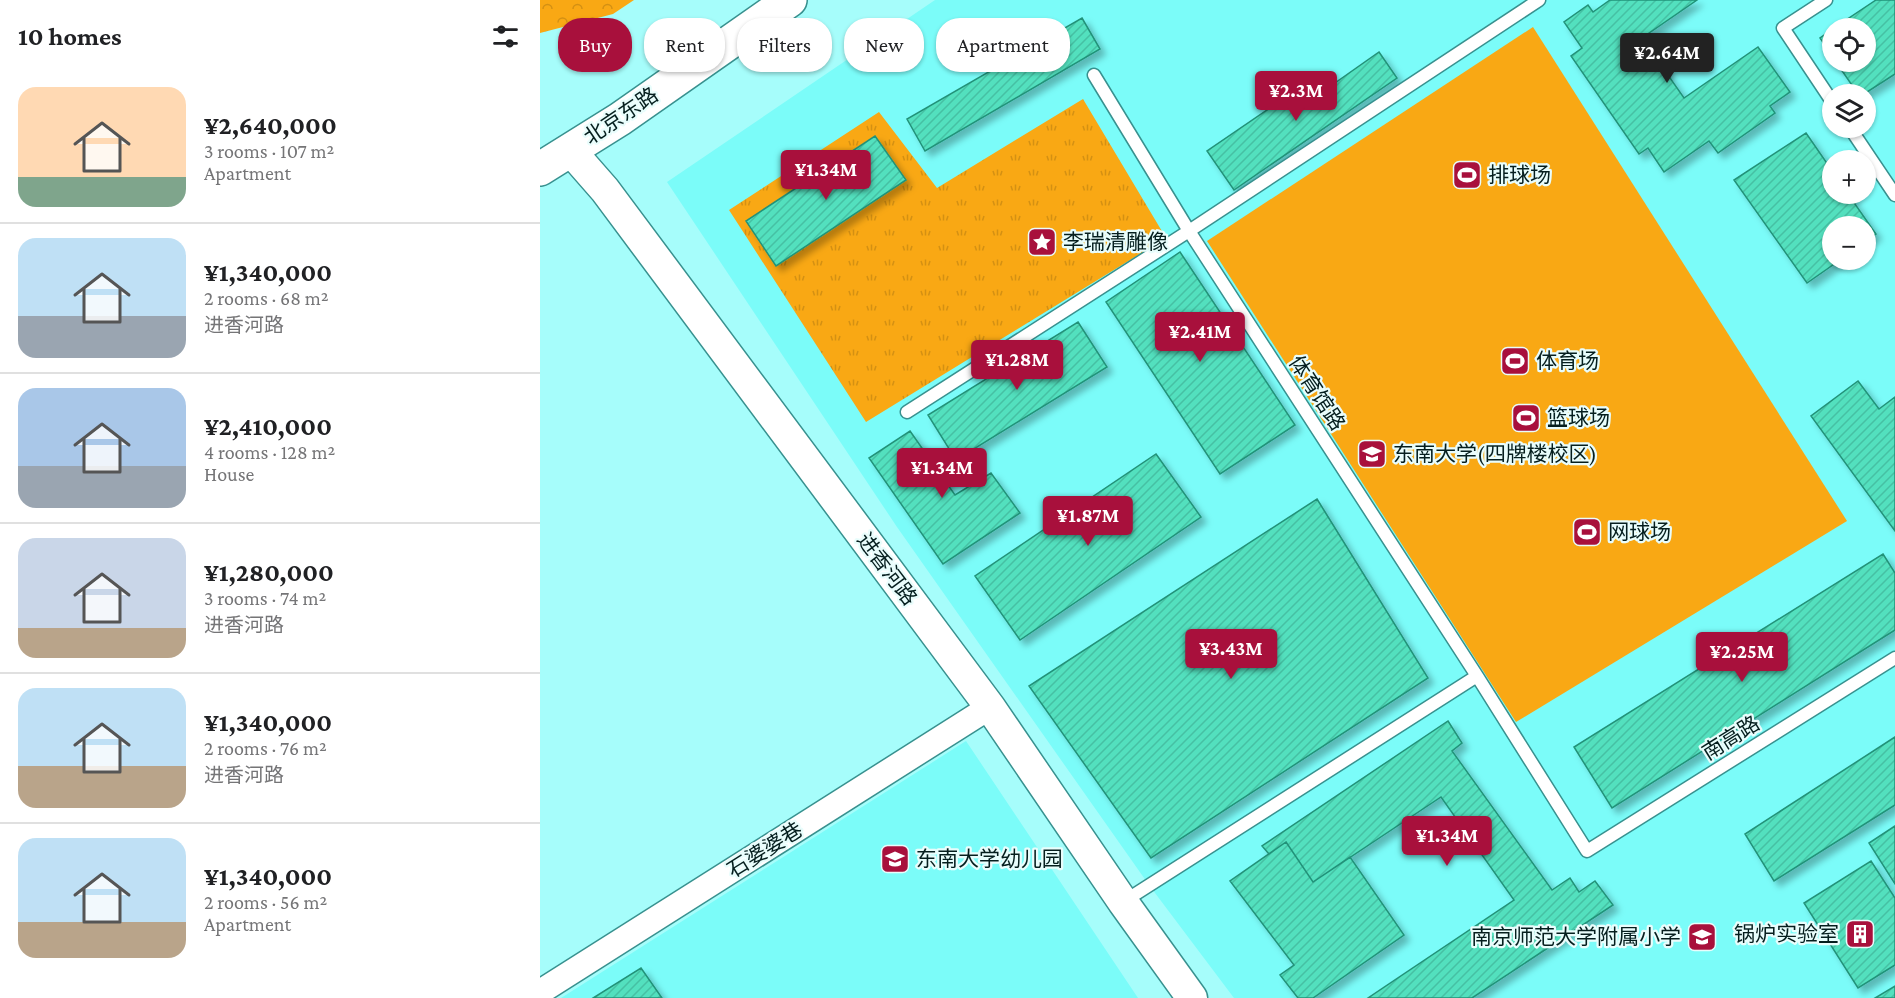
<!DOCTYPE html>
<meta charset="utf-8">
<style>
:root{--surface:#fff;--page:#f2f2f2;--text:#202124;--muted:#757577;--line:#e0e0e0;--accent:#a8103c}
body{margin:0;font-family:"Crimson Pro","Noto Sans SC",serif;background:var(--page);color:var(--text);height:100vh;display:flex;flex-direction:column;font-size:22px;white-space:nowrap}
*{box-sizing:border-box;margin:0}
p{font-size:20px;color:var(--muted)}
.icon{flex:none;width:33px;height:33px;fill:none;stroke:currentColor;stroke-width:2;stroke-linecap:round;stroke-linejoin:round}
.map{position:relative;flex:1;overflow:hidden}
.side{display:flex;flex-direction:column;background:var(--surface);width:540px}
.side>*{flex:none}
.hud{position:absolute;left:18px;top:18px;width:570px;height:54px;display:flex;gap:12px}
.tools{position:absolute;left:1282px;top:18px;display:grid;gap:12px}
.tools a{display:grid;place-items:center;width:54px;height:54px;border-radius:50%;background:var(--surface);box-shadow:0 2px 4px #0004;font-size:30px}
.price{position:absolute;translate:-50% -51px;padding:0 14px;border-radius:6px;background:var(--accent);color:#fff;font-size:20px;line-height:39px;filter:drop-shadow(0 2px 3px #0008)}
.price::after{content:'';position:absolute;left:50%;top:36px;width:18px;height:14px;margin-left:-9px;background:inherit;clip-path:polygon(0 0,100% 0,50% 100%)}
.price.on{background:#222;color:#fff}
ul{padding:0;list-style:none}
li{display:flex;align-items:center;gap:18px;height:150px;padding:0 18px}
li+li{border-top:2px solid var(--line)}
li span{display:grid;place-items:center;flex:none;width:168px;height:120px;border-radius:18px;color:#555}
li>.icon{margin-inline-start:auto}
span .icon{width:72px;height:72px;fill:#fffc;stroke-width:1}
li b{font-size:26px}
h2{display:flex;justify-content:space-between;align-items:center;height:72px;padding:0 18px;font-size:26px}
.pill{padding:0 21px;border-radius:24px;background:var(--surface);box-shadow:0 2px 4px #0004;font-size:21px;line-height:54px}
.pill.on{background:var(--accent);color:#fff}
main{display:flex;flex:1;min-height:0}
.map>svg:first-child{display:block}
.built{fill:#7bfcf9;fill-rule:evenodd}
.grass{fill:url(#grass-tufts)}
.forest{fill:url(#forest-crowns)}
.pitch{fill:#f9a814}
.building{fill:url(#building-hatch);stroke:#229279;stroke-width:1.5;filter:url(#shadow)}
.lines{fill:none;stroke-linecap:round;stroke-linejoin:round}
.service-casing{stroke:#38918f;stroke-width:15}
.minor-casing{stroke:#38918f;stroke-width:27}
.tertiary-casing{stroke:#38918f;stroke-width:33}
.primary-casing{stroke:#38918f;stroke-width:36}
.service{stroke:#fff;stroke-width:12}
.minor{stroke:#fff;stroke-width:24}
.tertiary{stroke:#fff;stroke-width:30}
.primary{stroke:#fff;stroke-width:33}
.labels{text-anchor:middle;dominant-baseline:central;stroke-width:4.5;stroke-linejoin:round;paint-order:stroke}
.street-label{font-size:21px;fill:#051e1e;stroke:#e9fdfc}
.poi-label{font-size:21px;fill:#051e1e;stroke:#e9fdfc;text-anchor:start}
</style>
<main>
<section class="side">
<h2>10 homes<svg class="icon" aria-label="filters" viewBox="0 0 24 24"><path d="M4 7h16M4 17h16"/><circle cx="9" cy="7" r="2"/><circle cx="15" cy="17" r="2"/></svg></h2>
<ul>
<li><span style="background:linear-gradient(#ffd9b3 75%,#7fa58c 0)"><svg class="icon" aria-label="home" viewBox="0 0 24 24"><path d="M3 11l9-7 9 7M6 9v11h12V9"/></svg></span><div><b>¥2,640,000</b><p>3 rooms · 107 m²</p><p>Apartment</p></div></li>
<li><span style="background:linear-gradient(#bfe0f5 65%,#9aa5b1 0)"><svg class="icon" aria-label="home" viewBox="0 0 24 24"><path d="M3 11l9-7 9 7M6 9v11h12V9"/></svg></span><div><b>¥1,340,000</b><p>2 rooms · 68 m²</p><p>进香河路</p></div></li>
<li><span style="background:linear-gradient(#a9c7e8 65%,#9aa5b1 0)"><svg class="icon" aria-label="home" viewBox="0 0 24 24"><path d="M3 11l9-7 9 7M6 9v11h12V9"/></svg></span><div><b>¥2,410,000</b><p>4 rooms · 128 m²</p><p>House</p></div></li>
<li><span style="background:linear-gradient(#c9d6e8 75%,#b9a48a 0)"><svg class="icon" aria-label="home" viewBox="0 0 24 24"><path d="M3 11l9-7 9 7M6 9v11h12V9"/></svg></span><div><b>¥1,280,000</b><p>3 rooms · 74 m²</p><p>进香河路</p></div></li>
<li><span style="background:linear-gradient(#bfe0f5 65%,#b9a48a 0)"><svg class="icon" aria-label="home" viewBox="0 0 24 24"><path d="M3 11l9-7 9 7M6 9v11h12V9"/></svg></span><div><b>¥1,340,000</b><p>2 rooms · 76 m²</p><p>进香河路</p></div></li>
<li><span style="background:linear-gradient(#bfe0f5 70%,#b9a48a 0)"><svg class="icon" aria-label="home" viewBox="0 0 24 24"><path d="M3 11l9-7 9 7M6 9v11h12V9"/></svg></span><div><b>¥1,340,000</b><p>2 rooms · 56 m²</p><p>Apartment</p></div></li>
</ul>
</section>
<div class="map">
<svg width="1355" height="998" viewBox="0 0 1355 998">
<defs>
<pattern id="grass-tufts" width="24" height="20" patternUnits="userSpaceOnUse" patternTransform="scale(1.5)"><rect width="24" height="20" fill="#f9a814"/><path d="M3 7l-1-3M5 7V3M7 7l1-3M15 17l-1-3M17 17v-4M19 17l1-3" fill="none" stroke="#d49012"/></pattern>
<pattern id="forest-crowns" width="20" height="18" patternUnits="userSpaceOnUse" patternTransform="scale(1.5)"><rect width="20" height="18" fill="#f9a814"/><path d="M2 6a3 3 0 1 1 6 0M12 15a3 3 0 1 1 6 0" fill="none" stroke="#d49012"/></pattern>
<pattern id="building-hatch" width="6" height="6" patternUnits="userSpaceOnUse" patternTransform="scale(1.5)"><rect width="6" height="6" fill="#52e0be"/><path d="M-1 1l2-2M0 6l6-6M5 7l2-2" fill="none" stroke="#46c0a3"/></pattern>
<filter id="shadow"><feDropShadow dx="5.5" dy="5.5" stdDeviation="3" flood-color="#0004"/></filter>
</defs>
<rect width="100%" height="100%" fill="#a6fdfb"/>
<path class="built" d="M 395,0 L 1355,0 L 1355,998 L 694,998 L 609,885 L 357,527 L 127,182 ZM 1293,28 L 1326,28 L 1326,62 L 1293,62 ZM 1293,94 L 1326,94 L 1326,128 L 1293,128 ZM 1293,160 L 1326,160 L 1326,194 L 1293,194 ZM 1293,226 L 1326,226 L 1326,260 L 1293,260 Z
M 426,741 L 598,998 L 21,998 Z"/>
<path class="grass" d="M 543,99 L 626,238 L 326,422 L 189,210 L 339,112 L 397,188 Z"/>
<path class="forest" d="M 0,0 L 94,0 L 73,14 L 0,33 Z"/>
<path class="pitch" d="M 993,27 L 1307,521 L 976,722 L 667,241 Z"/>
<path class="building" d="M 1070,0 L 1157,0 L 1102,38 L 1144,98 L 1218,47 L 1250,92 L 1230,106 L 1235,113 L 1178,153 L 1169,141 L 1124,172 L 1108,148 L 1099,154 L 1031,56 L 1042,48 L 1024,22 L 1048,5 L 1053,12 Z
M 1336,0 L 1355,0 L 1355,74 L 1324,94 L 1318,94 L 1296,62 L 1326,62 L 1326,28 L 1294,28 Z
M 542,18 L 560,49 L 385,151 L 367,119 Z
M 1293,29 L 1293,57 L 1280,38 Z
M 839,52 L 857,78 L 694,190 L 667,151 L 765,84 L 775,97 Z
M 1266,133 L 1293,172 L 1293,194 L 1308,194 L 1336,234 L 1326,241 L 1326,226 L 1293,226 L 1293,260 L 1300,260 L 1267,283 L 1194,180 Z
M 335,136 L 366,180 L 236,266 L 206,221 Z
M 640,252 L 755,425 L 680,474 L 566,302 Z
M 538,322 L 567,367 L 416,460 L 388,415 Z
M 1318,381 L 1339,409 L 1355,397 L 1355,531 L 1271,416 Z
M 370,431 L 415,495 L 451,473 L 480,513 L 403,564 L 329,458 Z
M 616,454 L 661,517 L 480,640 L 435,576 Z
M 777,499 L 888,678 L 611,858 L 489,686 Z
M 1343,554 L 1355,573 L 1355,630 L 1072,808 L 1034,747 Z
M 908,721 L 922,743 L 912,751 L 1012,890 L 1030,878 L 1039,892 L 1055,881 L 1073,905 L 932,998 L 828,998 L 974,900 L 901,797 L 773,882 L 746,842 L 729,854 L 722,846 Z
M 1355,737 L 1355,805 L 1234,881 L 1205,834 Z
M 1355,826 L 1355,884 L 1329,843 Z
M 746,842 L 773,882 L 810,857 L 864,935 L 773,998 L 758,998 L 740,975 L 754,965 L 690,881 Z
M 1331,861 L 1355,898 L 1355,965 L 1318,988 L 1264,903 Z
M 101,968 L 122,998 L 53,998 Z
M 1355,986 L 1355,998 L 1335,998 Z"/>
<g class="lines">
<g class="service-casing">
<path id="service" d="M 1286,0 L 1243,28 L 1293,103
M 554,75 L 649,231 L 937,676 L 1047,851 L 1355,658
M 1310,128 L 1355,195
M 367,412 L 649,231 L 999,0
M 583,902 L 937,676"/>
</g>
<g class="minor-casing">
<path id="minor" d="M 0,992 L 450,707"/>
</g>
<g class="tertiary-casing">
<path id="tertiary" d="M 30,150 L 65,190 L 450,707 L 583,902 L 652,998"/>
</g>
<g class="primary-casing">
<path id="primary" d="M 0,169 L 80,119 L 250,0"/>
</g>
<use href="#service" class="service"/>
<use href="#minor" class="minor"/>
<use href="#tertiary" class="tertiary"/>
<use href="#primary" class="primary"/>
</g>
<defs>
<g id="stadium-square" transform="scale(1.5)"><rect x="-9" y="-9" width="18" height="18" rx="4" fill="#a8103c" stroke="#e9fdfc"/><path d="M0-5a6.5 5 0 1 0 0 10a6.5 5 0 1 0 0-10ZM-3.5-1.8h7v3.6h-7Z" fill="#fff"/></g>
<g id="sight-square" transform="scale(1.5)"><rect x="-9" y="-9" width="18" height="18" rx="4" fill="#a8103c" stroke="#e9fdfc"/><path d="M0-6L1.8-2.2L6-1.7L2.9 1.2L3.7 5.4L0 3.3L-3.7 5.4L-2.9 1.2L-6-1.7L-1.8-2.2Z" fill="#fff"/></g>
<g id="university-square" transform="scale(1.5)"><rect x="-9" y="-9" width="18" height="18" rx="4" fill="#a8103c" stroke="#e9fdfc"/><path d="M0-5L7-2L0 1L-7-2ZM-4 1L0 2.5L4 1V4Q0 6-4 4Z" fill="#fff"/></g>
<g id="school-square" transform="scale(1.5)"><rect x="-9" y="-9" width="18" height="18" rx="4" fill="#a8103c" stroke="#e9fdfc"/><path d="M0-5L7-2L0 1L-7-2ZM-4 1L0 2.5L4 1V4Q0 6-4 4Z" fill="#fff"/></g>
<g id="building-square" transform="scale(1.5)"><rect x="-9" y="-9" width="18" height="18" rx="4" fill="#a8103c" stroke="#e9fdfc"/><path d="M-4-6H4V6H1V3H-1V6H-4ZM-2.5-4.3h1.7v1.8h-1.7ZM.8-4.3h1.7v1.8H.8ZM-2.5-1h1.7V.8h-1.7ZM.8-1h1.7V.8H.8Z" fill="#fff"/></g>
</defs>
<g fill-rule="evenodd">
<use href="#stadium-square" x="927" y="175"/>
<use href="#sight-square" x="502" y="242"/>
<use href="#stadium-square" x="975" y="361"/>
<use href="#stadium-square" x="986" y="418"/>
<use href="#university-square" x="832" y="454"/>
<use href="#stadium-square" x="1047" y="532"/>
<use href="#school-square" x="355" y="859"/>
<use href="#building-square" x="1320" y="934"/>
<use href="#school-square" x="1162" y="937"/>
</g>
<g class="labels">
<g class="street-label">
<text transform="translate(81 116) rotate(-34)">北京东路</text>
<text transform="translate(777 393) rotate(57)">体育馆路</text>
<text transform="translate(347 569) rotate(53)">进香河路</text>
<text transform="translate(1191 738) rotate(-32)">南高路</text>
<text transform="translate(225 850) rotate(-32)">石婆婆巷</text>
</g>
<g class="poi-label">
<text x="948" y="175">排球场</text>
<text x="523" y="242">李瑞清雕像</text>
<text x="996" y="361">体育场</text>
<text x="1007" y="418">篮球场</text>
<text x="853" y="454">东南大学(四牌楼校区)</text>
<text x="1068" y="532">网球场</text>
<text x="376" y="859">东南大学幼儿园</text>
<text x="1299" y="934" text-anchor="end">锅炉实验室</text>
<text x="1141" y="937" text-anchor="end">南京师范大学附属小学</text>
</g>
</g>
</svg>
<div class="tools">
<a><svg class="icon" aria-label="locate" viewBox="0 0 24 24"><circle cx="12" cy="12" r="6"/><path d="M12 2v4M12 18v4M2 12h4M18 12h4"/></svg></a>
<a><svg class="icon" aria-label="layers" viewBox="0 0 24 24"><path d="M12 4l9 5-9 5-9-5zM3 14l9 5 9-5"/></svg></a>
<a>+</a>
<a>−</a>
</div>
<b class="price on" style="left:1127px;top:84px">¥2.64M</b>
<b class="price" style="left:756px;top:122px">¥2.3M</b>
<b class="price" style="left:286px;top:201px">¥1.34M</b>
<b class="price" style="left:660px;top:363px">¥2.41M</b>
<b class="price" style="left:477px;top:391px">¥1.28M</b>
<b class="price" style="left:402px;top:499px">¥1.34M</b>
<b class="price" style="left:548px;top:547px">¥1.87M</b>
<b class="price" style="left:691px;top:680px">¥3.43M</b>
<b class="price" style="left:1202px;top:683px">¥2.25M</b>
<b class="price" style="left:907px;top:867px">¥1.34M</b>
<div class="hud">
<a class="pill on">Buy</a>
<a class="pill">Rent</a>
<a class="pill">Filters</a>
<a class="pill">New</a>
<a class="pill">Apartment</a>
</div>
</div>
</main>
